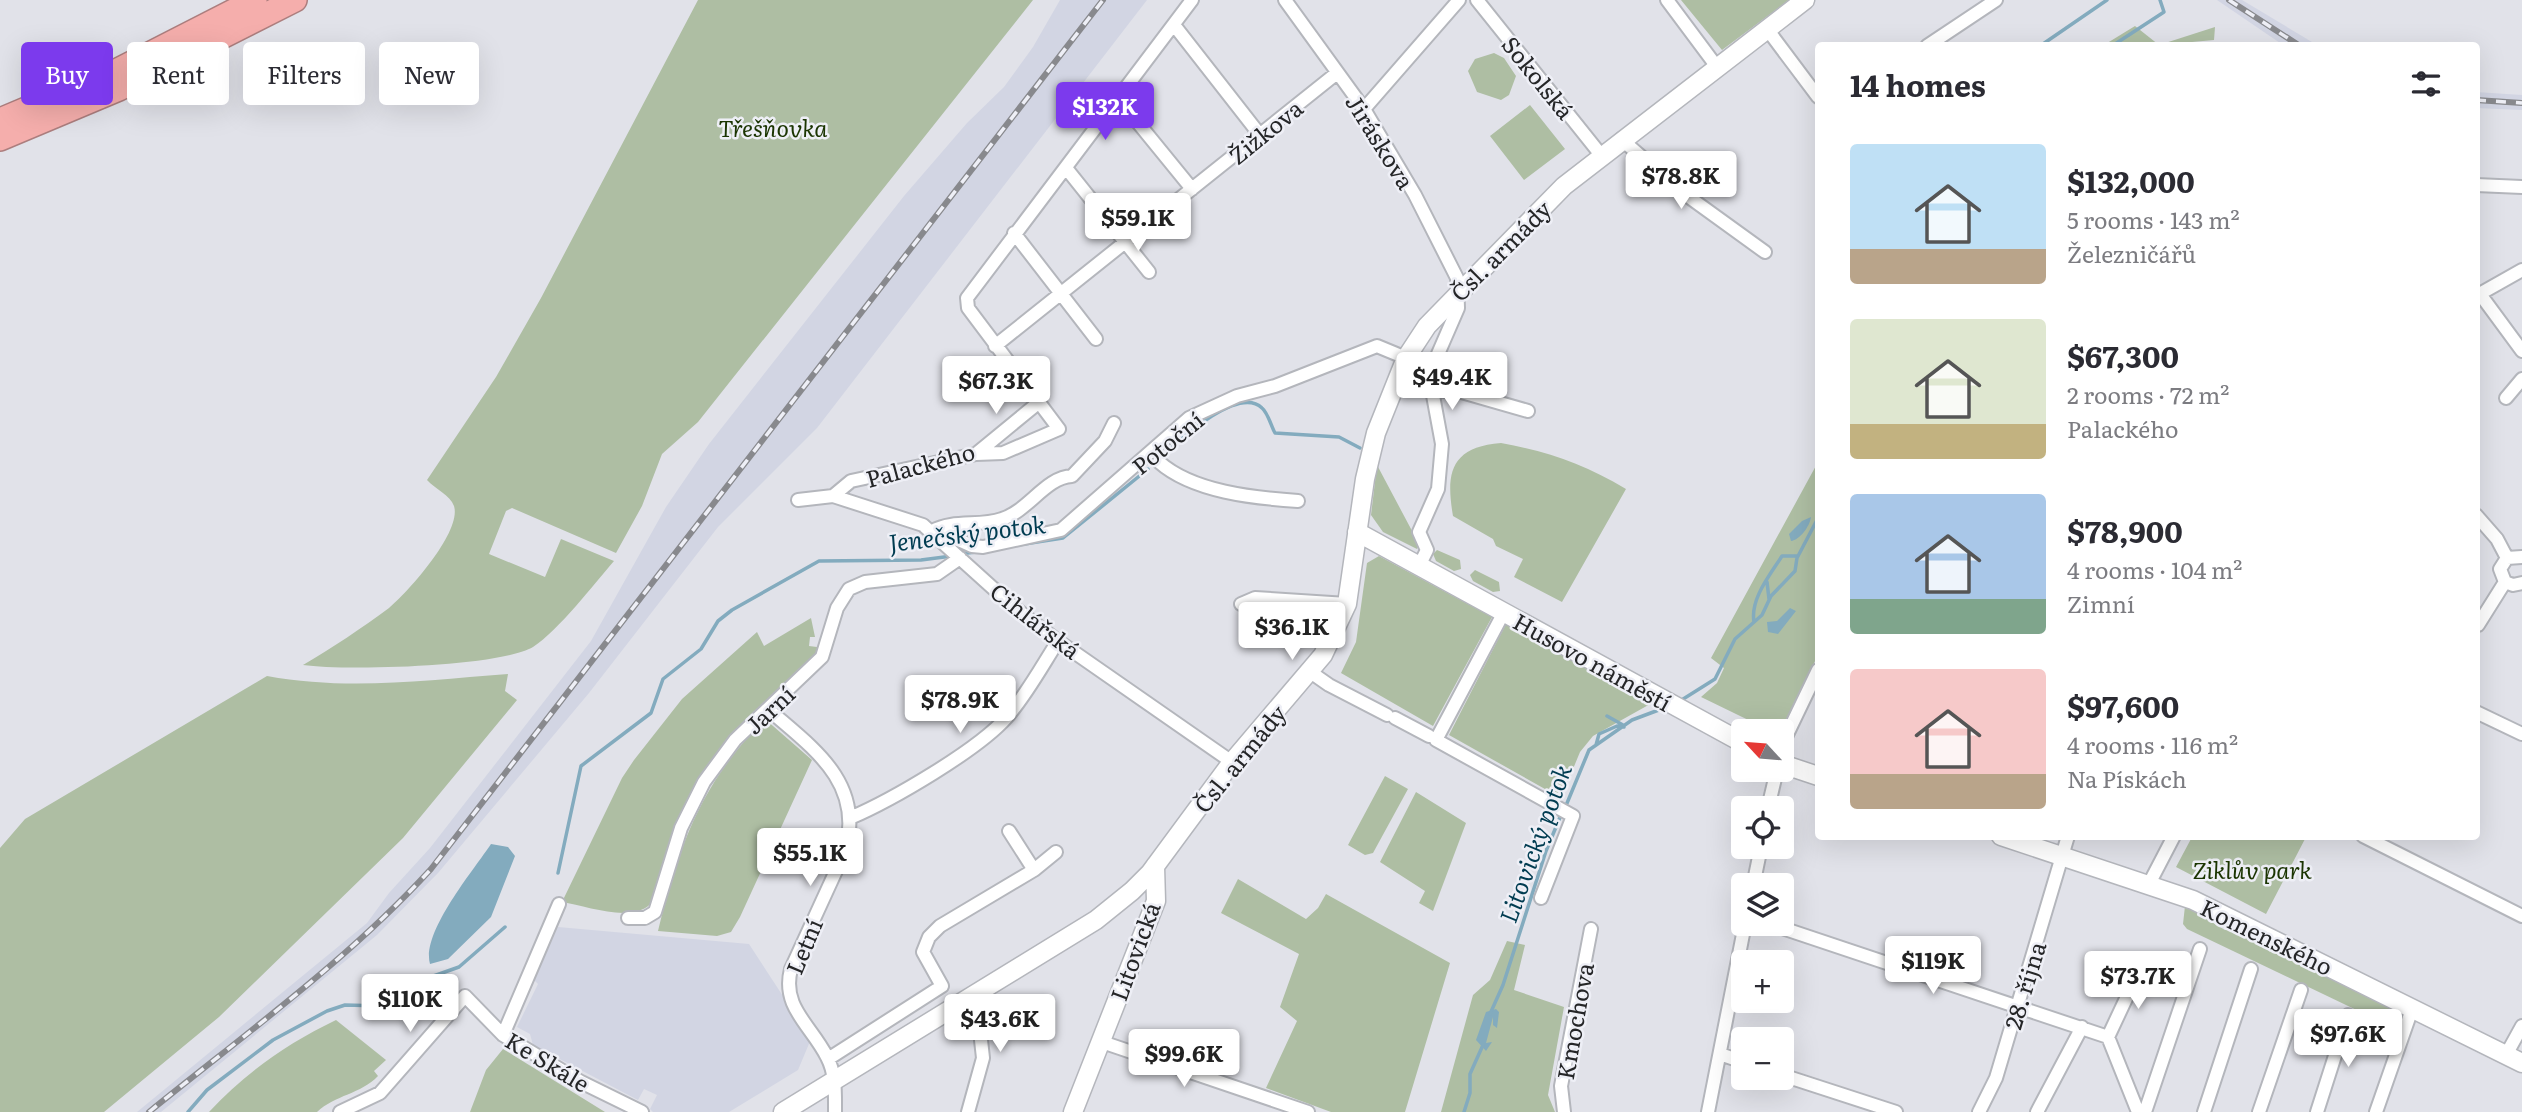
<!DOCTYPE html>
<meta charset="utf-8">
<style>
:root{--surface:#fff;--page:#f7f7f7;--text:#2b2b33;--muted:#7c7c81;--accent:#7c3aed}
body{margin:0;font-family:Literata,serif;background:var(--page);color:var(--text);height:100vh;display:flex;flex-direction:column;font-size:26px;white-space:nowrap}
*{box-sizing:border-box;margin:0}
p{font-size:23px;color:var(--muted)}
.icon{flex:none;width:38px;height:38px;fill:none;stroke:currentColor;stroke-width:2;stroke-linecap:round;stroke-linejoin:round}
.map{position:relative;flex:1;overflow:hidden}
.sheet{position:absolute;left:1815px;top:42px;width:665px;height:798px;display:flex;flex-direction:column;background:var(--surface);border-radius:7px;box-shadow:0 7px 28px #0002}
.sheet>*{flex:none}
.top-card{position:absolute;left:21px;top:42px;width:665px;height:63px;display:flex;gap:14px}
.needle{width:46px;rotate:296deg}
.fabs{position:absolute;left:1731px;top:719px;display:grid;gap:14px}
.fabs a{display:grid;place-items:center;width:63px;height:63px;border-radius:7px;background:var(--surface);box-shadow:0 7px 28px #0002;font-size:35px}
.price{position:absolute;translate:-50% -60px;padding:0 16px;border-radius:7px;background:#fff;color:#222;font-size:23px;line-height:46px;filter:drop-shadow(0 2px 4px #0008)}
.price::after{content:'';position:absolute;left:50%;top:42px;width:21px;height:16px;margin-left:-10px;background:inherit;clip-path:polygon(0 0,100% 0,50% 100%)}
.price.active{background:var(--accent);color:#fff}
ul{padding:0;list-style:none}
li{display:flex;align-items:center;gap:21px;height:175px;padding:0 35px}
li span{display:grid;place-items:center;flex:none;width:196px;height:140px;border-radius:7px;color:#555}
li>.icon{margin-inline-start:auto}
span .icon{width:84px;height:84px;fill:#fffc;stroke-width:1}
li b{font-size:30px}
h2{display:flex;justify-content:space-between;align-items:center;height:84px;padding:0 35px;font-size:30px}
.tag{padding:0 24px;border-radius:7px;background:var(--surface);box-shadow:0 7px 28px #0002;font-size:24px;line-height:63px}
.tag.active{background:var(--accent);color:#fff}
.map>svg:first-child{display:block}
.built{fill:#d2d5e3}
.green{fill:#aebea3}
.water{fill:#83abbe}
.lines{fill:none;stroke-linecap:round;stroke-linejoin:round}
.stream{stroke:#83abbe;stroke-width:3.5}
.street-casing{stroke:#b4b6bc;stroke-width:16}
.secondary-casing{stroke:#b4b6bc;stroke-width:21}
.highway-casing{stroke:#ac7e7e;stroke-width:26}
.street{stroke:#fff;stroke-width:12}
.secondary{stroke:#fff;stroke-width:18}
.highway{stroke:#f5aeac;stroke-width:23}
.rail-casing{stroke:#88898d;stroke-width:6}
.rail{stroke:#eeeff6;stroke-width:3.5;stroke-dasharray:10;stroke-linecap:butt}
.labels{text-anchor:middle;dominant-baseline:central;stroke-width:5;stroke-linejoin:round;paint-order:stroke}
.street-label{font-size:23px;fill:#252628;stroke:#eeeff6}
.park-label{font-size:23px;font-style:italic;fill:#1b3502;stroke:#eeeff6}
.water-label{font-size:24px;font-style:italic;fill:#013c51;stroke:#eeeff6}
</style>
<div class="map">
<svg width="2522" height="1112" viewBox="0 0 2522 1112">
<rect width="100%" height="100%" fill="#e1e2e9"/>
<path class="built" d="M 1060,0 L 1147,0 L 817,428 L 718,527 L 589,693 L 438,873 L 377,935 L 161,1112 L 137,1112 L 367,923 L 389,893 L 430,848 L 591,641 L 666,507 L 709,444 L 904,196 L 967,123 L 1004,87 L 1033,47 Z
M 2217,0 L 2242,0 L 2317,45 L 2283,45 Z
M 2476,92 L 2522,95 L 2522,110 L 2476,108 Z
M 558,927 L 749,944 L 811,1039 L 798,1070 L 729,1112 L 653,1112 L 650,1109 L 657,1095 L 644,1089 L 638,1100 L 533,1045 L 530,1034 L 517,1027 L 538,984 L 534,980 Z"/>
<path class="green" d="M 698,0 L 1033,0 L 698,422 L 662,454 L 642,506 L 616,553 L 512,508 L 506,511 L 489,554 L 545,577 L 561,539 L 614,561 C 593,585 559,630 533,647 C 499,667 345,671 303,665 C 332,648 362,628 389,608 C 408,592 462,532 454,506 C 450,495 435,489 427,480 L 496,377 L 541,298 Z
M 1681,0 L 1789,0 L 1722,50 Z
M 2135,26 L 2159,45 L 2215,27 L 2214,40 L 2192,42 L 2187,46 L 2104,45 Z
M 1494,53 L 1504,58 L 1516,76 L 1509,95 L 1501,100 L 1477,92 L 1468,71 L 1475,59 Z
M 1530,105 L 1565,149 L 1524,180 L 1490,136 Z
M 1501,443 C 1549,452 1584,464 1626,489 L 1562,602 L 1514,577 L 1523,559 L 1496,546 L 1493,539 L 1453,516 C 1446,475 1449,447 1501,443 Z
M 1818,462 L 1818,655 L 1781,731 L 1771,731 L 1701,697 L 1717,683 L 1724,668 L 1711,658 Z
M 1377,465 L 1419,544 L 1417,549 L 1383,532 L 1371,515 Z
M 1437,550 L 1460,560 L 1461,569 L 1454,571 L 1436,561 L 1433,554 Z
M 1379,556 L 1492,617 L 1433,726 L 1341,673 L 1356,642 L 1367,563 Z
M 1475,570 L 1499,582 L 1500,591 L 1493,592 L 1473,581 L 1470,575 Z
M 811,618 L 815,637 L 810,637 L 809,646 L 817,647 L 818,654 L 744,723 L 675,827 L 653,901 C 635,925 588,906 562,902 L 622,778 L 634,760 L 682,699 L 757,632 L 764,646 Z
M 1507,622 L 1652,703 L 1593,736 L 1580,752 L 1561,798 L 1449,735 Z
M 508,674 L 505,691 L 517,700 L 403,838 L 219,1017 L 104,1112 L 0,1112 L 0,848 L 25,819 L 267,676 C 348,691 427,680 508,674 Z
M 765,719 L 812,760 L 740,917 L 731,932 L 717,936 L 658,931 C 679,845 701,783 765,719 Z
M 1385,776 L 1408,789 L 1373,853 L 1365,855 L 1348,845 Z
M 1416,792 L 1466,823 L 1433,911 L 1419,903 L 1425,891 L 1380,862 Z
M 2192,837 L 2192,836 L 2306,837 L 2266,914 L 2176,867 Z
M 1238,879 L 1306,919 L 1318,908 L 1326,894 L 1450,963 L 1405,1112 L 1331,1112 L 1266,1088 L 1297,1021 L 1280,1007 L 1299,954 L 1221,913 Z
M 2185,906 L 2225,930 L 2244,930 L 2399,1008 L 2394,1028 L 2187,929 L 2183,924 Z
M 1507,941 L 1525,945 L 1514,990 L 1564,1007 L 1548,1095 L 1555,1112 L 1441,1112 L 1473,995 L 1490,980 Z
M 336,1020 L 386,1060 L 374,1071 L 378,1076 C 361,1094 335,1095 317,1112 L 209,1112 C 245,1073 288,1043 336,1020 Z
M 503,1049 L 605,1112 L 470,1112 L 486,1070 Z"/>
<path class="water" d="M 1811,517 C 1810,526 1800,540 1791,541 L 1789,534 L 1802,521 Z
M 1790,608 L 1796,611 L 1778,634 L 1768,632 L 1767,622 L 1777,621 Z
M 491,844 L 508,847 L 515,856 L 491,917 L 448,959 L 430,964 C 421,933 473,871 491,844 Z
M 1496,1009 L 1499,1012 L 1497,1028 L 1493,1025 L 1493,1017 L 1486,1043 L 1492,1042 L 1486,1051 L 1476,1040 L 1486,1012 Z"/>
<g class="lines">
<path class="stream" d="M 2040,46 L 2107,0
M 2112,46 L 2164,12 L 2160,0
M 1167,452 C 1183,437 1239,386 1262,408 C 1268,413 1271,426 1275,433 L 1339,437 L 1360,448
M 1018,545 L 1063,538 L 1148,469
M 959,554 L 976,552
M 1767,582 L 1769,599
M 1754,622 C 1750,599 1770,575 1782,556 L 1797,556
M 1680,701 L 1715,679 L 1735,639 L 1762,615 L 1771,596 L 1795,571 L 1797,558 L 1818,518
M 1607,716 L 1623,725
M 1596,745 L 1599,734 L 1617,726 L 1624,727
M 1565,808 L 1589,750 L 1632,720 L 1664,708
M 558,873 L 581,766 L 651,713 L 663,679 L 701,649 L 718,621 L 732,610 L 819,561 L 921,560 L 952,556
M 1490,1014 L 1503,985 L 1546,851 L 1561,815
M 188,1112 L 207,1090 L 273,1040 L 327,1011 L 345,1005 L 382,1006 L 395,1003 L 425,979 L 459,967 L 505,927
M 1464,1112 L 1470,1093 L 1470,1074 L 1483,1045"/>
<g class="street-casing">
<path id="street" d="M 1285,0 L 1364,109 L 1415,195 L 1457,278 L 1458,308 L 1438,354 L 1432,390 L 1442,444 L 1438,489 L 1419,532 L 1427,550 L 1419,566
M 1477,0 L 1601,155
M 1667,0 L 1717,67
M 1174,25 L 1260,135
M 1767,29 L 1818,97
M 1927,46 L 1996,0
M 1117,97 L 1192,189
M 1364,109 L 1459,0
M 1621,139 L 1682,192 L 1765,252
M 1066,168 L 1149,272
M 2476,185 L 2522,187
M 1014,233 L 1096,339
M 2480,294 L 2522,351
M 2476,296 L 2522,270
M 995,346 L 1337,73
M 1432,390 L 1458,391 L 1528,411
M 2506,398 L 2522,379
M 976,454 L 1003,453 L 1059,429 L 968,308 L 967,298 L 1192,0
M 1159,462 C 1193,492 1254,498 1298,501
M 833,496 L 851,481 L 976,454 L 1038,403
M 798,500 L 833,496 L 923,525 L 1015,608 L 1058,641 L 1232,762
M 2476,515 L 2497,539 L 2507,558
M 932,531 C 954,519 979,527 1002,519 C 1028,511 1046,477 1072,476 L 1105,441 L 1114,423
M 939,539 L 948,535 L 972,546 L 983,547 L 1061,530 L 1189,418 L 1237,396 L 1275,386 L 1377,346 L 1406,358
M 2522,557 L 2507,558 L 2500,569 L 2505,582 L 2513,585 L 2522,583
M 1241,604 L 1255,598 L 1347,604
M 1504,612 L 1436,740 L 1573,816 L 1541,898
M 2478,625 L 2505,582
M 1309,671 L 1329,685 L 1387,715
M 769,710 C 814,749 863,782 846,849 L 791,969 C 781,1007 811,1025 827,1057 C 836,1074 835,1093 835,1112
M 2476,712 L 2522,734
M 1395,718 L 1429,736
M 1782,745 L 1818,670
M 1768,808 L 1777,770
M 850,818 C 892,800 978,750 1007,717 C 1027,694 1042,666 1058,641
M 2363,836 L 2522,916
M 1034,870 L 1056,852
M 2149,884 L 2174,836
M 1753,886 L 1761,847
M 628,918 L 645,918 L 655,912 L 681,828 L 704,782 L 735,740 L 822,657 L 837,608 L 849,589 L 865,582 L 937,574 L 960,558
M 1770,924 L 2108,1037
M 962,1003 L 980,1031 L 983,1058 L 968,1112
M 503,1035 L 559,904
M 2108,1037 L 2138,1112
M 2108,1037 L 2139,971
M 1099,1041 L 1308,1112
M 1720,1054 L 1743,1062
M 2506,1055 L 2522,1026
M 828,1059 L 942,986 L 923,952 L 929,937 L 940,926 L 1034,870 L 1009,831
M 1782,1075 L 1896,1112
M 340,1112 L 380,1093 L 465,996 L 503,1035 L 581,1082 L 642,1112
M 1564,1112 L 1561,1086 L 1591,929
M 1708,1112 L 1745,924
M 1979,1112 L 1996,1078 L 2068,836
M 2037,1112 L 2082,1027
M 2145,1112 L 2200,949
M 2204,1112 L 2251,969
M 2259,1112 L 2301,990
M 2317,1112 L 2348,1015
M 2376,1112 L 2412,1009"/>
</g>
<g class="secondary-casing">
<path id="secondary" d="M 1357,532 L 1743,743
M 1782,764 L 1818,776
M 2001,836 L 2193,900 L 2522,1063
M 783,1112 L 1096,920 L 1132,891 L 1150,873 L 1232,762 L 1323,655 L 1347,604 L 1365,479 L 1376,433 L 1406,358 L 1427,326 L 1564,186 L 1805,0
M 1073,1112 L 1156,901 L 1155,866"/>
</g>
<g class="highway-casing">
<path id="highway" d="M 0,120 L 116,71 L 255,0
M 0,139 L 119,89 L 295,0"/>
</g>
<use href="#street" class="street"/>
<use href="#secondary" class="secondary"/>
<use href="#highway" class="highway"/>
<g class="rail-casing">
<path id="rail" d="M 2229,0 L 2300,46
M 2476,100 L 2522,103
M 149,1112 C 245,1034 348,960 431,869 L 1103,0"/>
</g>
<use href="#rail" class="rail"/>
</g>
<g class="labels">
<g class="street-label">
<text transform="translate(1539 77) rotate(51)">Sokolská</text>
<text transform="translate(1265 131) rotate(-39)">Žižkova</text>
<text transform="translate(1381 141) rotate(58)">Jiráskova</text>
<text transform="translate(1500 250) rotate(-45)">Čsl. armády</text>
<text transform="translate(1167 442) rotate(-39)">Potoční</text>
<text transform="translate(920 464) rotate(-15)">Palackého</text>
<text transform="translate(1036 620) rotate(38)">Cihlářská</text>
<text transform="translate(1593 661) rotate(29)">Husovo náměstí</text>
<text transform="translate(769 709) rotate(-43)">Jarní</text>
<text transform="translate(1239 758) rotate(-51)">Čsl. armády</text>
<text transform="translate(2267 936) rotate(26)">Komenského</text>
<text transform="translate(803 946) rotate(-67)">Letní</text>
<text transform="translate(1134 951) rotate(-70)">Litovická</text>
<text transform="translate(2024 985) rotate(-73)">28. října</text>
<text transform="translate(1574 1021) rotate(-80)">Kmochova</text>
<text transform="translate(548 1061) rotate(31)">Ke Skále</text>
</g>
<g class="park-label">
<text x="773" y="127">Třešňovka</text>
<text x="2252" y="869">Ziklův park</text>
</g>
<g class="water-label">
<text transform="translate(967 532) rotate(-7)">Jenečský potok</text>
<text transform="translate(1534 843) rotate(-70)">Litovický potok</text>
</g>
</g>
</svg>
<div class="fabs">
<a><svg class="needle" viewBox="-14 -14 28 28"><path d="M0-13l5 13h-10z" fill="#e53935"/><path d="M0 13l5-13h-10z" fill="#7c7c81"/></svg></a>
<a><svg class="icon" aria-label="locate" viewBox="0 0 24 24"><circle cx="12" cy="12" r="6"/><path d="M12 2v4M12 18v4M2 12h4M18 12h4"/></svg></a>
<a><svg class="icon" aria-label="layers" viewBox="0 0 24 24"><path d="M12 4l9 5-9 5-9-5zM3 14l9 5 9-5"/></svg></a>
<a>+</a>
<a>−</a>
</div>
<b class="price active" style="left:1105px;top:142px">$132K</b>
<b class="price" style="left:1681px;top:211px">$78.8K</b>
<b class="price" style="left:1138px;top:253px">$59.1K</b>
<b class="price" style="left:1452px;top:412px">$49.4K</b>
<b class="price" style="left:996px;top:416px">$67.3K</b>
<b class="price" style="left:1292px;top:662px">$36.1K</b>
<b class="price" style="left:960px;top:735px">$78.9K</b>
<b class="price" style="left:810px;top:888px">$55.1K</b>
<b class="price" style="left:1933px;top:996px">$119K</b>
<b class="price" style="left:2138px;top:1011px">$73.7K</b>
<b class="price" style="left:410px;top:1034px">$110K</b>
<b class="price" style="left:1000px;top:1054px">$43.6K</b>
<b class="price" style="left:2348px;top:1069px">$97.6K</b>
<b class="price" style="left:1184px;top:1089px">$99.6K</b>
<div class="top-card">
<a class="tag active">Buy</a>
<a class="tag">Rent</a>
<a class="tag">Filters</a>
<a class="tag">New</a>
</div>
<section class="sheet">
<h2>14 homes<svg class="icon" aria-label="filters" viewBox="0 0 24 24"><path d="M4 7h16M4 17h16"/><circle cx="9" cy="7" r="2"/><circle cx="15" cy="17" r="2"/></svg></h2>
<ul>
<li><span style="background:linear-gradient(#bfe0f5 75%,#b9a48a 0)"><svg class="icon" aria-label="home" viewBox="0 0 24 24"><path d="M3 11l9-7 9 7M6 9v11h12V9"/></svg></span><div><b>$132,000</b><p>5 rooms · 143 m²</p><p>Železničářů</p></div></li>
<li><span style="background:linear-gradient(#dfe7d0 75%,#c2b280 0)"><svg class="icon" aria-label="home" viewBox="0 0 24 24"><path d="M3 11l9-7 9 7M6 9v11h12V9"/></svg></span><div><b>$67,300</b><p>2 rooms · 72 m²</p><p>Palackého</p></div></li>
<li><span style="background:linear-gradient(#a9c7e8 75%,#7fa58c 0)"><svg class="icon" aria-label="home" viewBox="0 0 24 24"><path d="M3 11l9-7 9 7M6 9v11h12V9"/></svg></span><div><b>$78,900</b><p>4 rooms · 104 m²</p><p>Zimní</p></div></li>
<li><span style="background:linear-gradient(#f6c9c9 75%,#b9a48a 0)"><svg class="icon" aria-label="home" viewBox="0 0 24 24"><path d="M3 11l9-7 9 7M6 9v11h12V9"/></svg></span><div><b>$97,600</b><p>4 rooms · 116 m²</p><p>Na Pískách</p></div></li>
</ul>
</section>
</div>
